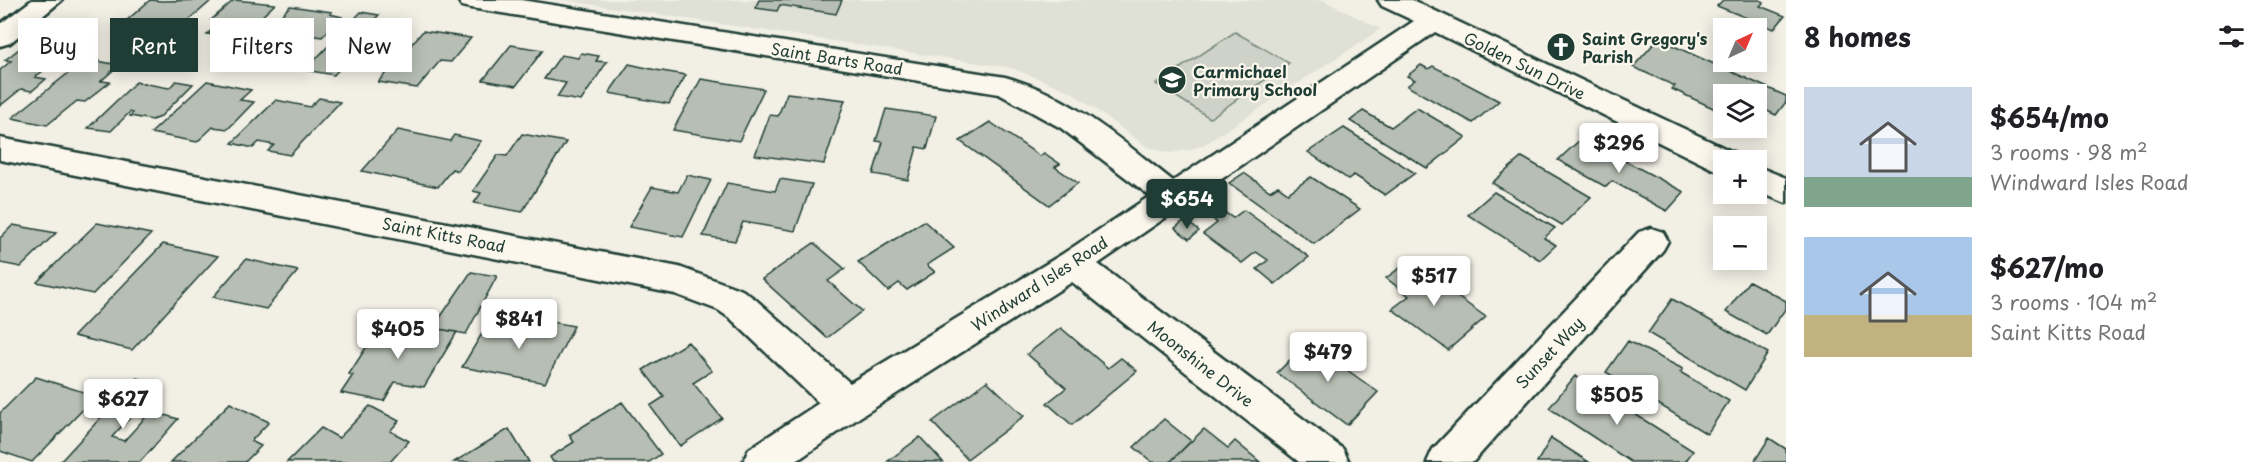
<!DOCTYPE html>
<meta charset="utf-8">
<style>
:root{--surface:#fff;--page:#f2f2f2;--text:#202124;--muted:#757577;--accent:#1f3d34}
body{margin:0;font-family:"Playpen Sans",sans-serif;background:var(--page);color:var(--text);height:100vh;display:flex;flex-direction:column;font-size:22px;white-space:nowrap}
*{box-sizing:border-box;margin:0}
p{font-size:20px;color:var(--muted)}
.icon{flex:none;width:33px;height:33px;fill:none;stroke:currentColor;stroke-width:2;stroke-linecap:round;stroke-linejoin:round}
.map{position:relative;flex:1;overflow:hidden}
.panel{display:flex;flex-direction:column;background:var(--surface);width:480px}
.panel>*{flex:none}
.top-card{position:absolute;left:18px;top:18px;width:570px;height:54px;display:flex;gap:12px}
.needle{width:39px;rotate:44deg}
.controls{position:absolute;left:1713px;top:18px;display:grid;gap:12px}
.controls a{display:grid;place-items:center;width:54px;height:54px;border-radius:0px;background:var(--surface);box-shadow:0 3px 15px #0003;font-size:30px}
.price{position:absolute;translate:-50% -51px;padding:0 14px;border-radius:6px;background:#fff;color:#222;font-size:20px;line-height:39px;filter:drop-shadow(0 2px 3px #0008)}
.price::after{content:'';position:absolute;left:50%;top:36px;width:18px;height:14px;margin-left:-9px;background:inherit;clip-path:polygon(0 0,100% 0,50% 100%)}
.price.selected{background:var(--accent);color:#fff}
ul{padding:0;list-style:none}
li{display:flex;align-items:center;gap:18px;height:150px;padding:0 18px}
li span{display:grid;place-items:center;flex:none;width:168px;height:120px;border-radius:0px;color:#555}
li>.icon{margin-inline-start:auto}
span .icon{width:72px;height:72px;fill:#fffc;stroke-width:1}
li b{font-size:26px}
h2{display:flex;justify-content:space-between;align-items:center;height:72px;padding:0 18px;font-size:26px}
.chip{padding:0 21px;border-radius:0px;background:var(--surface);box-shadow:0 3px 15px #0003;font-size:21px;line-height:54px}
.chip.selected{background:var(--accent);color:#fff}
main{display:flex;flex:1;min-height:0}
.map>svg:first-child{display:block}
.built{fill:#e0e1d6}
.green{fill:#cfd2c8;stroke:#77887e;stroke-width:1.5}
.building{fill:#b7beb3;stroke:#1f3d34;stroke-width:1.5}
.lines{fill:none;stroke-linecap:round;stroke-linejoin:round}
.street-casing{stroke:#1f3d34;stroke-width:5}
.street{fill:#fbf7ec;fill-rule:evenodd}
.labels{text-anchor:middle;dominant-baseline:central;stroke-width:4.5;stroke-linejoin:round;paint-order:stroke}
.poi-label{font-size:16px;font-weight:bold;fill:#1f3d34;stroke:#fbf7ec;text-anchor:start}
.street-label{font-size:16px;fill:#1f3d34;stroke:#fbf7ec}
</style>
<main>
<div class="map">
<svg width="1786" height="462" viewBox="0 0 1786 462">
<rect width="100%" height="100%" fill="#f2f0e5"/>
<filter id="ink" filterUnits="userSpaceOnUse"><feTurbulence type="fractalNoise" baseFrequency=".0167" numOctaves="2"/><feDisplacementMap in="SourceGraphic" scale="12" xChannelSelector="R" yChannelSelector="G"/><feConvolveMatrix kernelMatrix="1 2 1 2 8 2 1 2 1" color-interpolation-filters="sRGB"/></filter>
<g filter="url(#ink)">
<path class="built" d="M 562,0 L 1323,0 L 1381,29 L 1205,144 L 1190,150 L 1169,153 L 1147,147 L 1070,91 L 1011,68 Z"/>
<path class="green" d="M 1235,32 L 1289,63 L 1210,118 L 1156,84 Z"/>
<path class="building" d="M 150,0 L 162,1 L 212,0 L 181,27 L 178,27 L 168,35 L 118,28 Z
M 234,0 L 275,4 L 238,39 L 207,34 L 221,22 L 211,20 Z
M 759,0 L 842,0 L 836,14 L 780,5 L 777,11 L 755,8 Z
M 1723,0 L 1760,0 L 1764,2 L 1760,6 L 1785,16 L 1774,29 L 1717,6 Z
M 290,6 L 332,12 L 330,14 L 342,17 L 322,37 L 268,29 Z
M 361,12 L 379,15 L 367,27 L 395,27 L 391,31 L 404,33 L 376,65 L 357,61 L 360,58 L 351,56 L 334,75 L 305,70 Z
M 423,31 L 471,38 L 451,62 L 440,61 L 417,88 L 378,82 Z
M 33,38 L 82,47 L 55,69 L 47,68 L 35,77 L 46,79 L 32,91 L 21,89 L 0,106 L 0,70 L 11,61 L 5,60 Z
M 1658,39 L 1786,96 L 1786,102 L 1776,115 L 1756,106 L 1756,94 L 1724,94 L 1724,113 L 1672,89 L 1675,86 L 1633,67 Z
M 511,45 L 543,50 L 516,86 L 483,80 Z
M 581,53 L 599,56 L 596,61 L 607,62 L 581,101 L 557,97 L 566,83 L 544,79 L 561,55 L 578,58 Z
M 86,59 L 119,65 L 101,81 L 110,82 L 85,102 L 77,101 L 47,125 L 12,118 Z
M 629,64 L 656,70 L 686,75 L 669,104 L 609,93 Z
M 1421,65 L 1428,69 L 1433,66 L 1499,101 L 1473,123 L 1407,86 L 1415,80 L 1407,76 Z
M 701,79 L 764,89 L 739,141 L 673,130 Z
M 176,81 L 193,84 L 160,117 L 152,120 L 130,116 L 133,113 L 130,112 L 111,131 L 88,128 L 136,82 L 169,88 Z
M 207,81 L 251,90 L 240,100 L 254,102 L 228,129 L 213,127 L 197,142 L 151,133 Z
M 787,93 L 845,100 L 824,164 L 755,155 L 770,115 L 778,116 Z
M 319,98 L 340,102 L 290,155 L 268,151 L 274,145 L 259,142 L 253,148 L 232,143 L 276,100 L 310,107 Z
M 1417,108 L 1466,137 L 1427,168 L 1350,121 L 1363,111 L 1391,127 Z
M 886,109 L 936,116 L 927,149 L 917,147 L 908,180 L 873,174 L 883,142 L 876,141 Z
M 990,122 L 1040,156 L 1044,153 L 1060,164 L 1055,167 L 1078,183 L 1049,205 L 960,141 Z
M 1344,128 L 1415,173 L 1385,195 L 1354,175 L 1348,179 L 1308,152 Z
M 398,130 L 450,141 L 454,135 L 481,141 L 458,171 L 452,169 L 438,187 L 362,171 Z
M 522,134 L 566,142 L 522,212 L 474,203 L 481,193 L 473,191 L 498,155 L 507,156 Z
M 1582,138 L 1684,192 L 1667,211 L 1612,181 L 1606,187 L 1558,160 Z
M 1522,157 L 1591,197 L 1562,225 L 1492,183 Z
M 1244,173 L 1270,191 L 1278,186 L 1288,193 L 1311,177 L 1360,209 L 1314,244 L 1229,183 Z
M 687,175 L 711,180 L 683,237 L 629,227 L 652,187 L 678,192 Z
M 780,179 L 812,184 L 795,231 L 743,222 L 735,241 L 703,236 L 727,183 L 775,191 Z
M 1494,192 L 1555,228 L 1544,238 L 1556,245 L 1540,260 L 1468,215 Z
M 1244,210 L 1309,257 L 1275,284 L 1257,269 L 1268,260 L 1256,252 L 1242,263 L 1203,234 L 1217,223 L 1214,220 L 1224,212 L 1233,218 Z
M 1185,220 L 1199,231 L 1189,239 L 1175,228 Z
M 924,221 L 954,248 L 927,265 L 935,272 L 907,290 L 899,283 L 888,291 L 858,262 Z
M 97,223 L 151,234 L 93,294 L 37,282 Z
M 13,225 L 56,233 L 21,267 L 0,263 L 0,238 Z
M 814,243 L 845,269 L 828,281 L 862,311 L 827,338 L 762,279 Z
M 163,244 L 218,256 L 132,350 L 74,336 Z
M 246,259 L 298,271 L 266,309 L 213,297 Z
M 1408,262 L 1486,317 L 1448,350 L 1392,309 L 1409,296 L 1386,278 Z
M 471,272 L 497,276 L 466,334 L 433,328 Z
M 1749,281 L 1786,301 L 1786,308 L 1767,335 L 1726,312 Z
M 1672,299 L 1768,353 L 1745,390 L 1648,333 Z
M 490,320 L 538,329 L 542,320 L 574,326 L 545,383 L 462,367 Z
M 397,322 L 457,332 L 424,387 L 395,382 L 384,401 L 341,393 L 353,375 L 349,374 L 378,329 L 391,331 Z
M 1061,328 L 1108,368 L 1121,358 L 1137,371 L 1072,425 L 1047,403 L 1066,388 L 1027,354 Z
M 1628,341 L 1683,369 L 1680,372 L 1729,401 L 1707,434 L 1606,372 Z
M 688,342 L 712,371 L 693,383 L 722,418 L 680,446 L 650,406 L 664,397 L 643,370 Z
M 1308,342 L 1378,392 L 1347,425 L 1277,373 Z
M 1575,376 L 1693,451 L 1685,462 L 1631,462 L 1549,408 Z
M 36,377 L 96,396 L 32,462 L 0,451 L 0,413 Z
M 137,378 L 160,385 L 112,437 L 124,441 L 151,411 L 178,419 L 140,462 L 60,462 Z
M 987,381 L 1024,416 L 967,459 L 932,422 Z
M 622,402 L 661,454 L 649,462 L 553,462 L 550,457 L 574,442 L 569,435 Z
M 230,403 L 269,422 L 251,441 L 261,446 L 245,462 L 171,462 Z
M 370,406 L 399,421 L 390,431 L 409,441 L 390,462 L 287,462 L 321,428 L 339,438 Z
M 1164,419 L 1191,441 L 1170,462 L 1152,462 L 1134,447 Z
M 509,429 L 529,462 L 454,462 Z
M 1204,429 L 1228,448 L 1235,441 L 1260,462 L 1170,462 Z
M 920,437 L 943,462 L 888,461 Z
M 1551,438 L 1589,462 L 1537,462 Z
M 1769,438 L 1786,449 L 1786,462 L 1754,462 Z"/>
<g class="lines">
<g class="street-casing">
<path id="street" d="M 32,0 L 62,0 L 10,43 L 0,46 L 0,24 Z
M 458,0 L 521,0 L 1005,77 C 1069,94 1122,141 1173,181 L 1414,21 L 1382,6 L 1378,0 L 1412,0 L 1735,153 L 1739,160 L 1724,160 L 1724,172 L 1713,169 L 1435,32 L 1098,264 L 1343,449 L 1349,462 L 1299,462 L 1072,282 L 860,417 L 795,462 L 743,462 L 749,449 L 819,403 L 731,319 L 718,310 L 675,294 L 0,160 L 0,138 L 679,267 L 742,290 L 755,299 L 850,383 L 1061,255 L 1150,196 L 1061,128 L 999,94 L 471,8 L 462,6 Z
M 1756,166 L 1786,178 L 1786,203 L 1756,191 Z
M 1651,228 L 1663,232 L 1668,241 L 1663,250 L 1473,462 L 1427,462 L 1433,449 L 1639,232 Z"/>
</g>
<use href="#street" class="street"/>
</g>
</g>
<defs>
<g id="church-disc" transform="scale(1.5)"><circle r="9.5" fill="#1f3d34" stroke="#fbf7ec"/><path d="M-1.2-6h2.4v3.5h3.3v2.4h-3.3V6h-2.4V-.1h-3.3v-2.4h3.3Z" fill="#fff"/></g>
<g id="school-disc" transform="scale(1.5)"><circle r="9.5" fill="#1f3d34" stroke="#fbf7ec"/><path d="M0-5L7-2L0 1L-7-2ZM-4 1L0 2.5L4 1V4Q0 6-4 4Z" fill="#fff"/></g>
</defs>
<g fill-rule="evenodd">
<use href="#church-disc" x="1561" y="47"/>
<use href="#school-disc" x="1172" y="80"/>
</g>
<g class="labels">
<g class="poi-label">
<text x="1582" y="38">Saint Gregory's<tspan x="1582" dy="18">Parish</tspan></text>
<text x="1193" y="71">Carmichael<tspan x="1193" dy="18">Primary School</tspan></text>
</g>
<g class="street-label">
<text transform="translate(837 58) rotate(9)">Saint Barts Road</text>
<text transform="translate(1525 65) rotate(26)">Golden Sun Drive</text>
<text transform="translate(444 234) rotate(11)">Saint Kitts Road</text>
<text transform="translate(1039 283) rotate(-33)">Windward Isles Road</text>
<text transform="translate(1549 352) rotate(-47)">Sunset Way</text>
<text transform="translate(1201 363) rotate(38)">Moonshine Drive</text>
</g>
</g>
</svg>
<div class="controls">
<a><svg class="needle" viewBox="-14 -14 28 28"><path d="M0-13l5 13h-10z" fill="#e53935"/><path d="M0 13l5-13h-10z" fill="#757577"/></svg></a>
<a><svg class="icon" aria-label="layers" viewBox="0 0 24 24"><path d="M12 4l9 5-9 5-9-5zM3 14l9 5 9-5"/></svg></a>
<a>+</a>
<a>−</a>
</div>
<b class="price" style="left:1619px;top:174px">$296</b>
<b class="price selected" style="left:1187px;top:230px">$654</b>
<b class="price" style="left:1434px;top:307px">$517</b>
<b class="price" style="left:519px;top:350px">$841</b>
<b class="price" style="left:398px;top:360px">$405</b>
<b class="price" style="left:1328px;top:383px">$479</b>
<b class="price" style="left:1617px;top:426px">$505</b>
<b class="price" style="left:123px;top:430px">$627</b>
<div class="top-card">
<a class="chip">Buy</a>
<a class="chip selected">Rent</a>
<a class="chip">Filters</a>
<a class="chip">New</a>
</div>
</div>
<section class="panel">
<h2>8 homes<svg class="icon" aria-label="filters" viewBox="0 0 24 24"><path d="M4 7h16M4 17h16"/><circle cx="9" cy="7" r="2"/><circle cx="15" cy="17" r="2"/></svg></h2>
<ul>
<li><span style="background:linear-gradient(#c9d6e8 75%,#7fa58c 0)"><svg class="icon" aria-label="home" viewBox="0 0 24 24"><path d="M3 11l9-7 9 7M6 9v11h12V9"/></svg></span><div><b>$654/mo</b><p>3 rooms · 98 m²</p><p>Windward Isles Road</p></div></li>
<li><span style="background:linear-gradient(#a9c7e8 65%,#c2b280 0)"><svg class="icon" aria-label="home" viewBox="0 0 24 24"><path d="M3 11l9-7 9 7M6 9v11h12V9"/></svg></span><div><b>$627/mo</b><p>3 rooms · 104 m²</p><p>Saint Kitts Road</p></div></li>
</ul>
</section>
</main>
